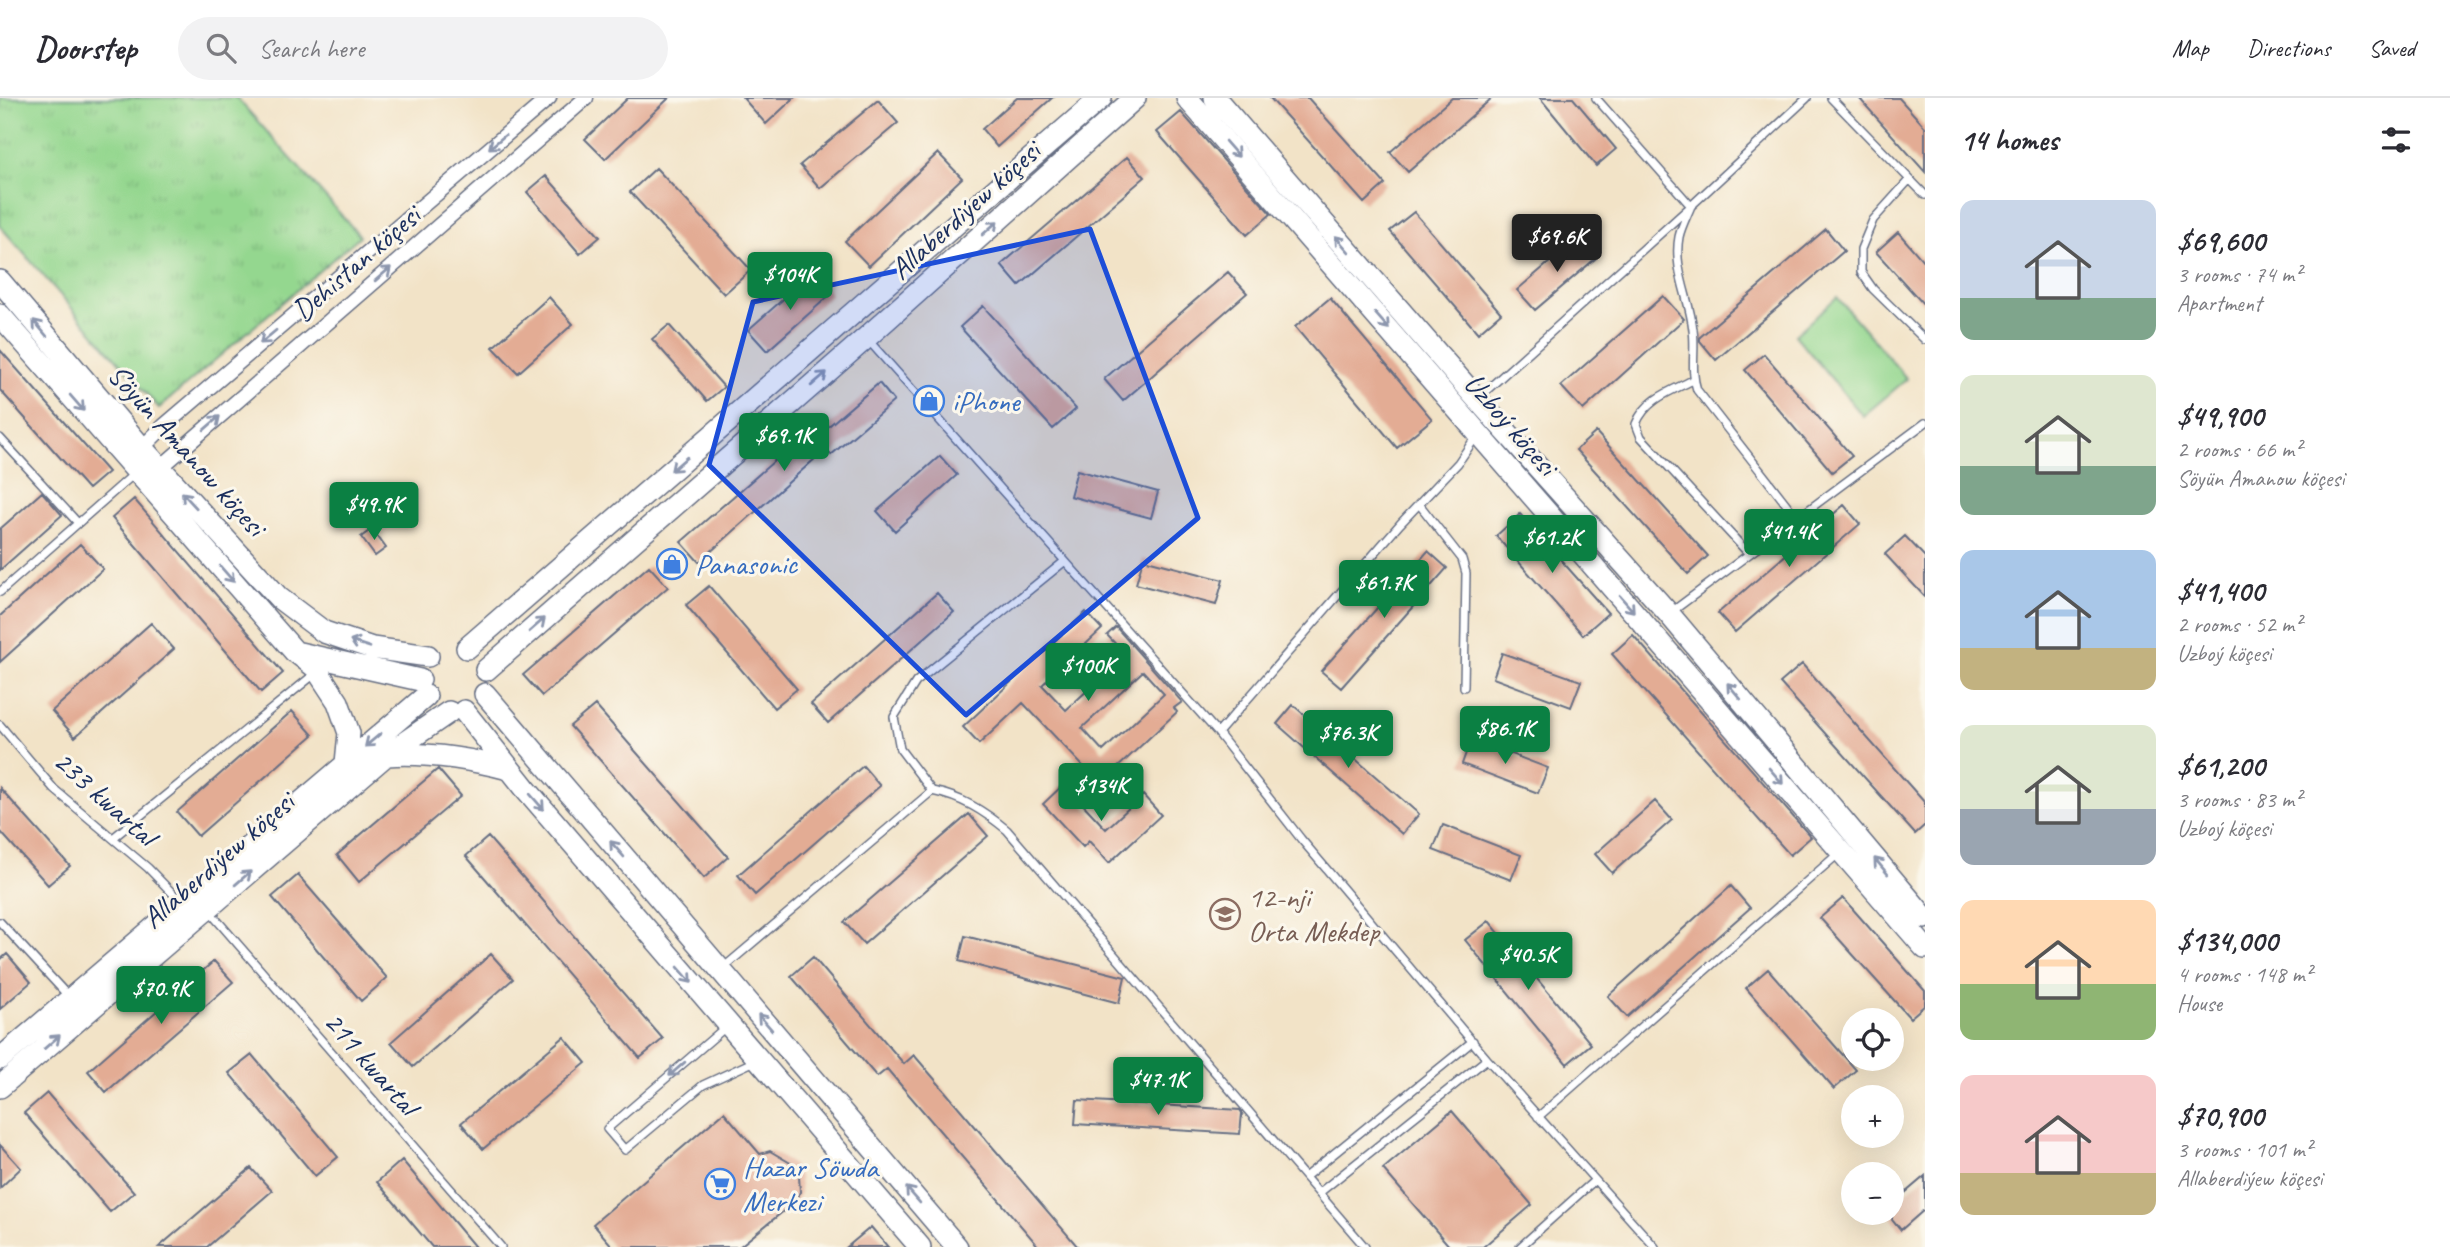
<!DOCTYPE html>
<meta charset="utf-8">
<style>
:root{--surface:#fff;--page:#f2f2f3;--text:#2b2b33;--muted:#7c7c81;--line:#e1e1e2;--accent:#0b8043}
body{margin:0;font-family:Caveat,sans-serif;background:var(--page);color:var(--text);height:100vh;display:flex;flex-direction:column;font-size:26px;white-space:nowrap}
*{box-sizing:border-box;margin:0}
p{font-size:23px;color:var(--muted)}
.icon{flex:none;width:38px;height:38px;fill:none;stroke:currentColor;stroke-width:2;stroke-linecap:round;stroke-linejoin:round}
.map{position:relative;flex:1;overflow:hidden}
.side{display:flex;flex-direction:column;background:var(--surface);width:525px}
.side>*{flex:none}
.buttons{position:absolute;left:1841px;top:910px;display:grid;gap:14px}
.buttons a{display:grid;place-items:center;width:63px;height:63px;border-radius:50%;background:var(--surface);box-shadow:0 7px 28px #0002;font-size:35px}
.price{position:absolute;translate:-50% -60px;padding:0 16px;border-radius:7px;background:var(--accent);color:#fff;font-size:23px;line-height:46px;filter:drop-shadow(0 2px 4px #0008)}
.price::after{content:'';position:absolute;left:50%;top:42px;width:21px;height:16px;margin-left:-10px;background:inherit;clip-path:polygon(0 0,100% 0,50% 100%)}
.price.on{background:#222;color:#fff}
ul{padding:0;list-style:none}
li{display:flex;align-items:center;gap:21px;height:175px;padding:0 35px}
li span{display:grid;place-items:center;flex:none;width:196px;height:140px;border-radius:14px;color:#555}
li>.icon{margin-inline-start:auto}
span .icon{width:84px;height:84px;fill:#fffc;stroke-width:1}
li b{font-size:30px}
h2{display:flex;justify-content:space-between;align-items:center;height:84px;padding:0 35px;font-size:30px}
header{display:flex;align-items:center;gap:42px;box-sizing:border-box;height:98px;padding:0 35px;background:var(--surface);border-bottom:2px solid var(--line)}
header strong{font-size:33px}
nav{display:flex;gap:38px;margin-inline-start:auto;font-size:24px}
.search{width:490px;height:63px;background:var(--page);display:flex;align-items:center;gap:18px;box-sizing:border-box;padding:0 24px;border-radius:38px;color:var(--muted);font-size:26px}
main{display:flex;flex:1;min-height:0}
.map>svg:first-child{display:block}
.park{fill:url(#park-tufts);stroke:#588376;stroke-width:2}
.pitch{fill:#94d78f;stroke:#588376;stroke-width:2}
.building{fill:#e3ac94;fill-rule:evenodd}
.lines{fill:none;stroke-linecap:round;stroke-linejoin:round}
.lane-casing{stroke:#666e83;stroke-width:10}
.street-casing{stroke:#666e83;stroke-width:17}
.secondary-casing{stroke:#666e83;stroke-width:24}
.lane{stroke:#fff;stroke-width:7}
.street{stroke:#fff;stroke-width:14}
.secondary{stroke:#fff;stroke-width:21}
.oneway{stroke:#8d97ae}
.marked{fill:#1d4ed8;fill-opacity:0.2;stroke:#1d4ed8;stroke-width:5;stroke-linejoin:round}
.labels{text-anchor:middle;dominant-baseline:central;stroke-width:6;stroke-linejoin:round;paint-order:stroke}
.street-label{font-size:30px;fill:#1b2f5e;stroke:#fbf7ec}
.shop-label{font-size:30px;fill:#366cbe;stroke:#fbf7ec;text-anchor:start}
.education-label{font-size:30px;fill:#785e54;stroke:#fbf7ec;text-anchor:start}
</style>
<header>
<strong>Doorstep</strong>
<div class="search"><svg class="icon" aria-label="search" viewBox="0 0 24 24"><circle cx="10" cy="10" r="6"/><path d="M15 15l6 6"/></svg>Search here</div>
<nav><a>Map</a><a>Directions</a><a>Saved</a></nav>
</header>
<main>
<div class="map">
<svg width="1925" height="1149" viewBox="0 0 1925 1149">
<defs>
<pattern id="park-tufts" width="24" height="20" patternUnits="userSpaceOnUse" patternTransform="scale(1.75)"><rect width="24" height="20" fill="#94d78f"/><path d="M3 7l-1-3M5 7V3M7 7l1-3M15 17l-1-3M17 17v-4M19 17l1-3" fill="none" stroke="#7fb97e"/></pattern>
</defs>
<rect width="100%" height="100%" fill="#fbf7ec"/>
<filter id="ink" filterUnits="userSpaceOnUse"><feTurbulence type="fractalNoise" baseFrequency=".0143" numOctaves="2"/><feDisplacementMap in="SourceGraphic" scale="14" xChannelSelector="R" yChannelSelector="G"/><feConvolveMatrix kernelMatrix="1 2 1 2 8 2 1 2 1" color-interpolation-filters="sRGB"/></filter>
<filter id="wash" filterUnits="userSpaceOnUse"><feTurbulence type="fractalNoise" baseFrequency=".00686" numOctaves="4" result="noise"/><feDisplacementMap in="SourceGraphic" scale="28" xChannelSelector="R" yChannelSelector="G"/><feGaussianBlur stdDeviation="1.57" result="paint"/><feColorMatrix in="noise" values="0 0 0 0 0 0 0 0 0 0 0 0 0 0 0 0 0 1.4 0 .05"/><feComposite in="paint" operator="in"/></filter>
<g filter="url(#wash)">
<rect width="100%" height="100%" fill="#f2e3c7"/>
<path class="park" d="M 0,0 L 237,0 L 360,138 L 159,310 L 0,128 Z"/>
<path class="pitch" d="M 1837,199 L 1907,281 L 1863,318 L 1795,237 Z"/>
<g id="blocks">
<path class="building" d="M 628,0 L 669,0 L 605,61 L 585,41 Z
M 743,0 L 794,0 L 766,26 Z
M 1017,0 L 1052,0 L 997,49 L 982,31 Z
M 1270,0 L 1308,0 L 1385,86 L 1364,105 Z
M 1452,0 L 1492,0 L 1408,74 L 1390,54 Z
M 1540,0 L 1573,0 L 1616,51 L 1596,68 Z
M 1859,0 L 1899,0 L 1925,29 L 1925,74 Z
M 878,2 L 898,25 L 820,90 L 800,67 Z
M 1181,14 L 1271,116 L 1247,137 L 1157,34 Z
M 938,55 L 962,80 L 869,168 L 845,143 Z
M 1127,59 L 1145,79 L 1019,188 L 1001,167 Z
M 656,70 L 751,172 L 724,196 L 630,94 Z
M 546,78 L 600,139 L 580,156 L 527,94 Z
M 1414,114 L 1501,215 L 1478,235 L 1390,133 Z
M 1826,131 L 1844,153 L 1716,262 L 1700,243 L 1700,239 Z
M 1898,134 L 1925,165 L 1925,208 L 1876,154 Z
M 1579,139 L 1596,160 L 1535,212 L 1517,192 Z
M 1228,174 L 1247,195 L 1123,303 L 1104,281 Z
M 813,175 L 831,196 L 767,253 L 748,232 Z
M 1663,198 L 1684,221 L 1583,312 L 1561,288 Z
M 549,199 L 573,226 L 518,275 L 493,249 Z
M 1330,200 L 1432,321 L 1397,350 L 1295,229 Z
M 983,208 L 1076,311 L 1053,331 L 960,229 Z
M 669,227 L 724,289 L 707,303 L 652,241 Z
M 0,252 L 108,374 L 88,391 L 0,292 Z
M 1764,256 L 1852,358 L 1832,374 L 1745,272 Z
M 879,285 L 894,303 L 831,357 L 826,351 L 699,464 L 681,444 L 804,337 L 810,344 Z
M 1596,334 L 1708,458 L 1688,476 L 1576,352 Z
M 940,358 L 957,377 L 895,433 L 877,413 Z
M 1077,372 L 1158,394 L 1151,420 L 1070,398 Z
M 42,394 L 62,417 L 0,472 L 0,431 Z
M 134,401 L 283,575 L 261,594 L 112,420 Z
M 1844,407 L 1860,426 L 1735,534 L 1718,515 Z
M 1520,416 L 1608,515 L 1583,537 L 1496,438 Z
M 372,431 L 386,450 L 375,458 L 361,439 Z
M 1905,438 L 1925,459 L 1925,499 L 1885,456 Z
M 80,446 L 103,471 L 0,564 L 0,518 Z
M 1428,453 L 1447,470 L 1341,590 L 1321,573 Z
M 1143,461 L 1223,482 L 1216,507 L 1136,486 Z
M 649,468 L 668,489 L 542,598 L 523,577 Z
M 709,488 L 797,591 L 774,610 L 686,507 Z
M 937,495 L 954,514 L 828,625 L 811,606 Z
M 1086,514 L 1102,531 L 1042,587 L 1066,612 L 1126,557 L 1107,537 L 1116,529 L 1182,604 L 1174,610 L 1177,614 L 1100,686 L 1023,605 L 979,646 L 963,629 ZM 1143,573 L 1164,596 L 1103,653 L 1082,630 Z
M 151,525 L 174,551 L 75,639 L 52,613 Z
M 1633,537 L 1811,739 L 1790,757 L 1612,556 Z
M 1502,555 L 1581,583 L 1571,609 L 1493,580 Z
M 1802,566 L 1925,705 L 1925,727 L 1915,736 L 1780,585 Z
M 595,607 L 728,759 L 704,780 L 570,628 Z
M 1293,607 L 1419,716 L 1402,736 L 1277,626 Z
M 292,613 L 313,637 L 198,738 L 177,714 Z
M 1471,641 L 1548,670 L 1538,695 L 1462,666 Z
M 863,668 L 880,688 L 755,797 L 738,777 Z
M 438,671 L 461,698 L 359,784 L 337,757 Z
M 1064,686 L 1106,731 L 1143,697 L 1161,717 L 1109,765 L 1089,743 L 1083,749 L 1043,706 Z
M 0,690 L 70,768 L 48,787 L 0,733 Z
M 1655,703 L 1672,722 L 1612,775 L 1595,756 Z
M 969,716 L 988,738 L 864,846 L 844,824 Z
M 1443,727 L 1521,757 L 1511,782 L 1433,752 Z
M 488,739 L 663,941 L 640,960 L 466,758 Z
M 298,777 L 387,880 L 361,903 L 272,799 Z
M 1731,788 L 1750,810 L 1627,919 L 1608,898 Z
M 1843,800 L 1925,893 L 1925,907 L 1910,920 L 1820,820 Z
M 1489,823 L 1591,946 L 1567,966 L 1465,842 Z
M 965,838 L 1125,879 L 1119,905 L 959,863 Z
M 7,856 L 31,884 L 0,911 L 0,862 Z
M 491,856 L 513,881 L 413,969 L 391,944 Z
M 813,859 L 904,966 L 914,957 L 1078,1149 L 1039,1149 L 887,971 L 877,979 L 791,878 Z
M 214,863 L 233,884 L 106,994 L 88,973 Z
M 1768,871 L 1856,972 L 1834,991 L 1746,890 Z
M 564,939 L 586,965 L 483,1051 L 461,1025 Z
M 252,957 L 338,1059 L 315,1078 L 229,975 Z
M 47,995 L 134,1094 L 110,1114 L 24,1015 Z
M 1077,1002 L 1240,1012 L 1242,1015 L 1240,1036 L 1075,1026 Z
M 1452,1013 L 1532,1107 L 1483,1149 L 1450,1149 L 1383,1071 Z
M 724,1014 L 760,1056 L 770,1053 L 792,1066 L 799,1078 L 800,1094 L 796,1103 L 739,1149 L 613,1149 L 593,1126 Z
M 0,1047 L 21,1070 L 0,1090 Z
M 402,1062 L 475,1149 L 432,1149 L 377,1084 Z
M 251,1070 L 272,1093 L 207,1149 L 159,1149 Z
M 1925,1078 L 1925,1111 L 1901,1132 L 1892,1121 L 1892,1106 Z
M 871,1129 L 888,1149 L 847,1149 Z"/>
</g>
</g>
<g filter="url(#ink)">
<use href="#blocks" fill-opacity="0" stroke="#666e83" stroke-width="2"/>
<g class="lines">
<g class="lane-casing">
<path id="lane" d="M 1596,0 L 1691,108 C 1687,118 1681,129 1679,139 C 1673,171 1690,201 1693,232 C 1696,253 1690,271 1697,292 L 1797,420
M 1831,0 L 1925,97
M 1909,82 L 1873,122 L 1861,151 L 1861,174 L 1873,191 L 1925,242
M 1693,282 C 1671,293 1646,301 1636,326 L 1641,339 L 1749,456
M 1478,300 L 1691,108 L 1807,0
M 0,340 L 78,425
M 1419,406 L 1462,461 L 1466,475 L 1464,589
M 1065,463 L 1218,635 L 1301,741 L 1487,961 L 1655,1149
M 0,494 L 134,376
M 1670,515 L 1925,325
M 0,627 L 54,691 L 148,770 L 182,805
M 1218,635 L 1400,426 L 1458,365 L 1477,337
M 932,693 C 962,699 984,713 1007,732 L 1365,1149
M 113,740 L 317,574
M 210,814 L 501,1149
M 0,824 L 70,900
M 723,870 L 932,693 L 900,651 L 894,619 L 916,584 L 1065,463 L 869,243
M 728,927 L 607,1031 L 625,1052 L 703,987 L 755,963
M 1538,1019 L 1838,756
M 1305,1079 L 1473,943
M 1319,1095 L 1487,961
M 1520,1149 L 1595,1082"/>
</g>
<g class="street-casing">
<path id="street" d="M 142,350 L 164,328 L 549,0
M 160,370 L 586,0"/>
</g>
<g class="secondary-casing">
<path id="secondary" d="M 1187,0 L 1925,850
M 1215,0 L 1477,301 L 1669,516 L 1925,820
M 0,183 L 142,350 L 279,500 L 324,534 L 372,550 L 428,558
M 0,217 L 295,554 L 420,582
M 467,550 L 1101,0
M 297,555 L 315,569 L 338,604 L 349,635 L 346,665
M 486,572 L 866,240 L 1135,0
M 485,596 L 957,1149
M 464,613 L 525,690 L 920,1149
M 387,657 C 429,654 469,661 509,671
M 0,961 L 426,598
M 0,989 L 385,658 L 449,614"/>
</g>
<use href="#lane" class="lane"/>
<use href="#street" class="street"/>
<use href="#secondary" class="secondary"/>
</g>
<defs><path id="oneway-shaft" d="M-6 0H5M1.5-3L5.5 0L1.5 3" fill="none" stroke-width="1.6" stroke-linecap="round" stroke-linejoin="round" transform="scale(1.75)"/></defs>
<g class="oneway">
<use href="#oneway-shaft" transform="translate(497 44) rotate(140)"/>
<use href="#oneway-shaft" transform="translate(1232 51) rotate(49)"/>
<use href="#oneway-shaft" transform="translate(990 130) rotate(-42)"/>
<use href="#oneway-shaft" transform="translate(1342 146) rotate(-131)"/>
<use href="#oneway-shaft" transform="translate(383 176) rotate(-41)"/>
<use href="#oneway-shaft" transform="translate(1382 223) rotate(49)"/>
<use href="#oneway-shaft" transform="translate(40 230) rotate(-130)"/>
<use href="#oneway-shaft" transform="translate(268 239) rotate(140)"/>
<use href="#oneway-shaft" transform="translate(819 281) rotate(-41)"/>
<use href="#oneway-shaft" transform="translate(77 305) rotate(49)"/>
<use href="#oneway-shaft" transform="translate(212 325) rotate(-41)"/>
<use href="#oneway-shaft" transform="translate(679 366) rotate(139)"/>
<use href="#oneway-shaft" transform="translate(189 402) rotate(-133)"/>
<use href="#oneway-shaft" transform="translate(227 476) rotate(49)"/>
<use href="#oneway-shaft" transform="translate(1627 506) rotate(49)"/>
<use href="#oneway-shaft" transform="translate(537 527) rotate(-41)"/>
<use href="#oneway-shaft" transform="translate(360 546) rotate(-162)"/>
<use href="#oneway-shaft" transform="translate(1734 593) rotate(-130)"/>
<use href="#oneway-shaft" transform="translate(373 642) rotate(140)"/>
<use href="#oneway-shaft" transform="translate(1776 678) rotate(49)"/>
<use href="#oneway-shaft" transform="translate(537 704) rotate(49)"/>
<use href="#oneway-shaft" transform="translate(617 751) rotate(-131)"/>
<use href="#oneway-shaft" transform="translate(1881 768) rotate(-130)"/>
<use href="#oneway-shaft" transform="translate(243 780) rotate(-41)"/>
<use href="#oneway-shaft" transform="translate(685 877) rotate(49)"/>
<use href="#oneway-shaft" transform="translate(765 924) rotate(-131)"/>
<use href="#oneway-shaft" transform="translate(52 944) rotate(-41)"/>
<use href="#oneway-shaft" transform="translate(677 971) rotate(139)"/>
<use href="#oneway-shaft" transform="translate(913 1097) rotate(-131)"/>
</g>
</g>
<path class="marked" d="M 1090,131 L 1198,420 L 966,617 L 709,367 L 753,204 Z"/>
<defs>
<g id="shop-ring" transform="scale(1.575)"><circle r="9.5" fill="#fbf7ec" stroke="#3f7fe0" stroke-width="1.5"/><path d="M-5-2.5h2.3a2.7 3.5 0 0 1 5.4 0H5L5.5 6h-11ZM-1.5-2.5h3a1.5 2.3 0 0 0-3 0Z" fill="#3f7fe0"/></g>
<g id="school-ring" transform="scale(1.575)"><circle r="9.5" fill="#fbf7ec" stroke="#8d6e63" stroke-width="1.5"/><path d="M0-5L7-2L0 1L-7-2ZM-4 1L0 2.5L4 1V4Q0 6-4 4Z" fill="#8d6e63"/></g>
<g id="supermarket-ring" transform="scale(1.575)"><circle r="9.5" fill="#fbf7ec" stroke="#3f7fe0" stroke-width="1.5"/><path d="M-6-5.5h2.5l.6 2H6L4.5 2H-2.5L-4.4-4H-6ZM-1.5 3.2a1.3 1.3 0 1 0 .1 0ZM3 3.2a1.3 1.3 0 1 0 .1 0Z" fill="#3f7fe0"/></g>
</defs>
<g fill-rule="evenodd">
<use href="#shop-ring" x="929" y="303"/>
<use href="#shop-ring" x="672" y="466"/>
<use href="#school-ring" x="1225" y="816"/>
<use href="#supermarket-ring" x="720" y="1086"/>
</g>
<g class="labels">
<g class="street-label">
<text transform="translate(965 112) rotate(-42)">Allaberdiýew köçesi</text>
<text transform="translate(356 165) rotate(-41)">Dehistan köçesi</text>
<text transform="translate(1511 326) rotate(49)">Uzboý köçesi</text>
<text transform="translate(187 352) rotate(48)">Söyün Amanow köçesi</text>
<text transform="translate(105 700) rotate(42)">233 kwartal</text>
<text transform="translate(218 762) rotate(-41)">Allaberdiýew köçesi</text>
<text transform="translate(371 965) rotate(49)">211 kwartal</text>
</g>
<g class="shop-label">
<text x="952" y="303">iPhone</text>
<text x="695" y="466">Panasonic</text>
<text x="743" y="1069">Hazar Söwda<tspan x="743" dy="34">Merkezi</tspan></text>
</g>
<g class="education-label">
<text x="1248" y="799">12-nji<tspan x="1248" dy="34">Orta Mekdep</tspan></text>
</g>
</g>
</svg>
<div class="buttons">
<a><svg class="icon" aria-label="locate" viewBox="0 0 24 24"><circle cx="12" cy="12" r="6"/><path d="M12 2v4M12 18v4M2 12h4M18 12h4"/></svg></a>
<a>+</a>
<a>−</a>
</div>
<b class="price on" style="left:1557px;top:176px">$69.6K</b>
<b class="price" style="left:790px;top:214px">$104K</b>
<b class="price" style="left:784px;top:375px">$69.1K</b>
<b class="price" style="left:374px;top:444px">$49.9K</b>
<b class="price" style="left:1789px;top:471px">$41.4K</b>
<b class="price" style="left:1552px;top:477px">$61.2K</b>
<b class="price" style="left:1384px;top:522px">$61.7K</b>
<b class="price" style="left:1088px;top:605px">$100K</b>
<b class="price" style="left:1505px;top:668px">$86.1K</b>
<b class="price" style="left:1348px;top:672px">$76.3K</b>
<b class="price" style="left:1101px;top:725px">$134K</b>
<b class="price" style="left:1528px;top:894px">$40.5K</b>
<b class="price" style="left:161px;top:928px">$70.9K</b>
<b class="price" style="left:1158px;top:1019px">$47.1K</b>
</div>
<section class="side">
<h2>14 homes<svg class="icon" aria-label="filters" viewBox="0 0 24 24"><path d="M4 7h16M4 17h16"/><circle cx="9" cy="7" r="2"/><circle cx="15" cy="17" r="2"/></svg></h2>
<ul>
<li><span style="background:linear-gradient(#c9d6e8 70%,#7fa58c 0)"><svg class="icon" aria-label="home" viewBox="0 0 24 24"><path d="M3 11l9-7 9 7M6 9v11h12V9"/></svg></span><div><b>$69,600</b><p>3 rooms · 74 m²</p><p>Apartment</p></div></li>
<li><span style="background:linear-gradient(#dfe7d0 65%,#7fa58c 0)"><svg class="icon" aria-label="home" viewBox="0 0 24 24"><path d="M3 11l9-7 9 7M6 9v11h12V9"/></svg></span><div><b>$49,900</b><p>2 rooms · 66 m²</p><p>Söyün Amanow köçesi</p></div></li>
<li><span style="background:linear-gradient(#a9c7e8 70%,#c2b280 0)"><svg class="icon" aria-label="home" viewBox="0 0 24 24"><path d="M3 11l9-7 9 7M6 9v11h12V9"/></svg></span><div><b>$41,400</b><p>2 rooms · 52 m²</p><p>Uzboý köçesi</p></div></li>
<li><span style="background:linear-gradient(#dfe7d0 60%,#9aa5b1 0)"><svg class="icon" aria-label="home" viewBox="0 0 24 24"><path d="M3 11l9-7 9 7M6 9v11h12V9"/></svg></span><div><b>$61,200</b><p>3 rooms · 83 m²</p><p>Uzboý köçesi</p></div></li>
<li><span style="background:linear-gradient(#ffd9b3 60%,#8fb573 0)"><svg class="icon" aria-label="home" viewBox="0 0 24 24"><path d="M3 11l9-7 9 7M6 9v11h12V9"/></svg></span><div><b>$134,000</b><p>4 rooms · 148 m²</p><p>House</p></div></li>
<li><span style="background:linear-gradient(#f6c9c9 70%,#c2b280 0)"><svg class="icon" aria-label="home" viewBox="0 0 24 24"><path d="M3 11l9-7 9 7M6 9v11h12V9"/></svg></span><div><b>$70,900</b><p>3 rooms · 101 m²</p><p>Allaberdiýew köçesi</p></div></li>
</ul>
</section>
</main>
